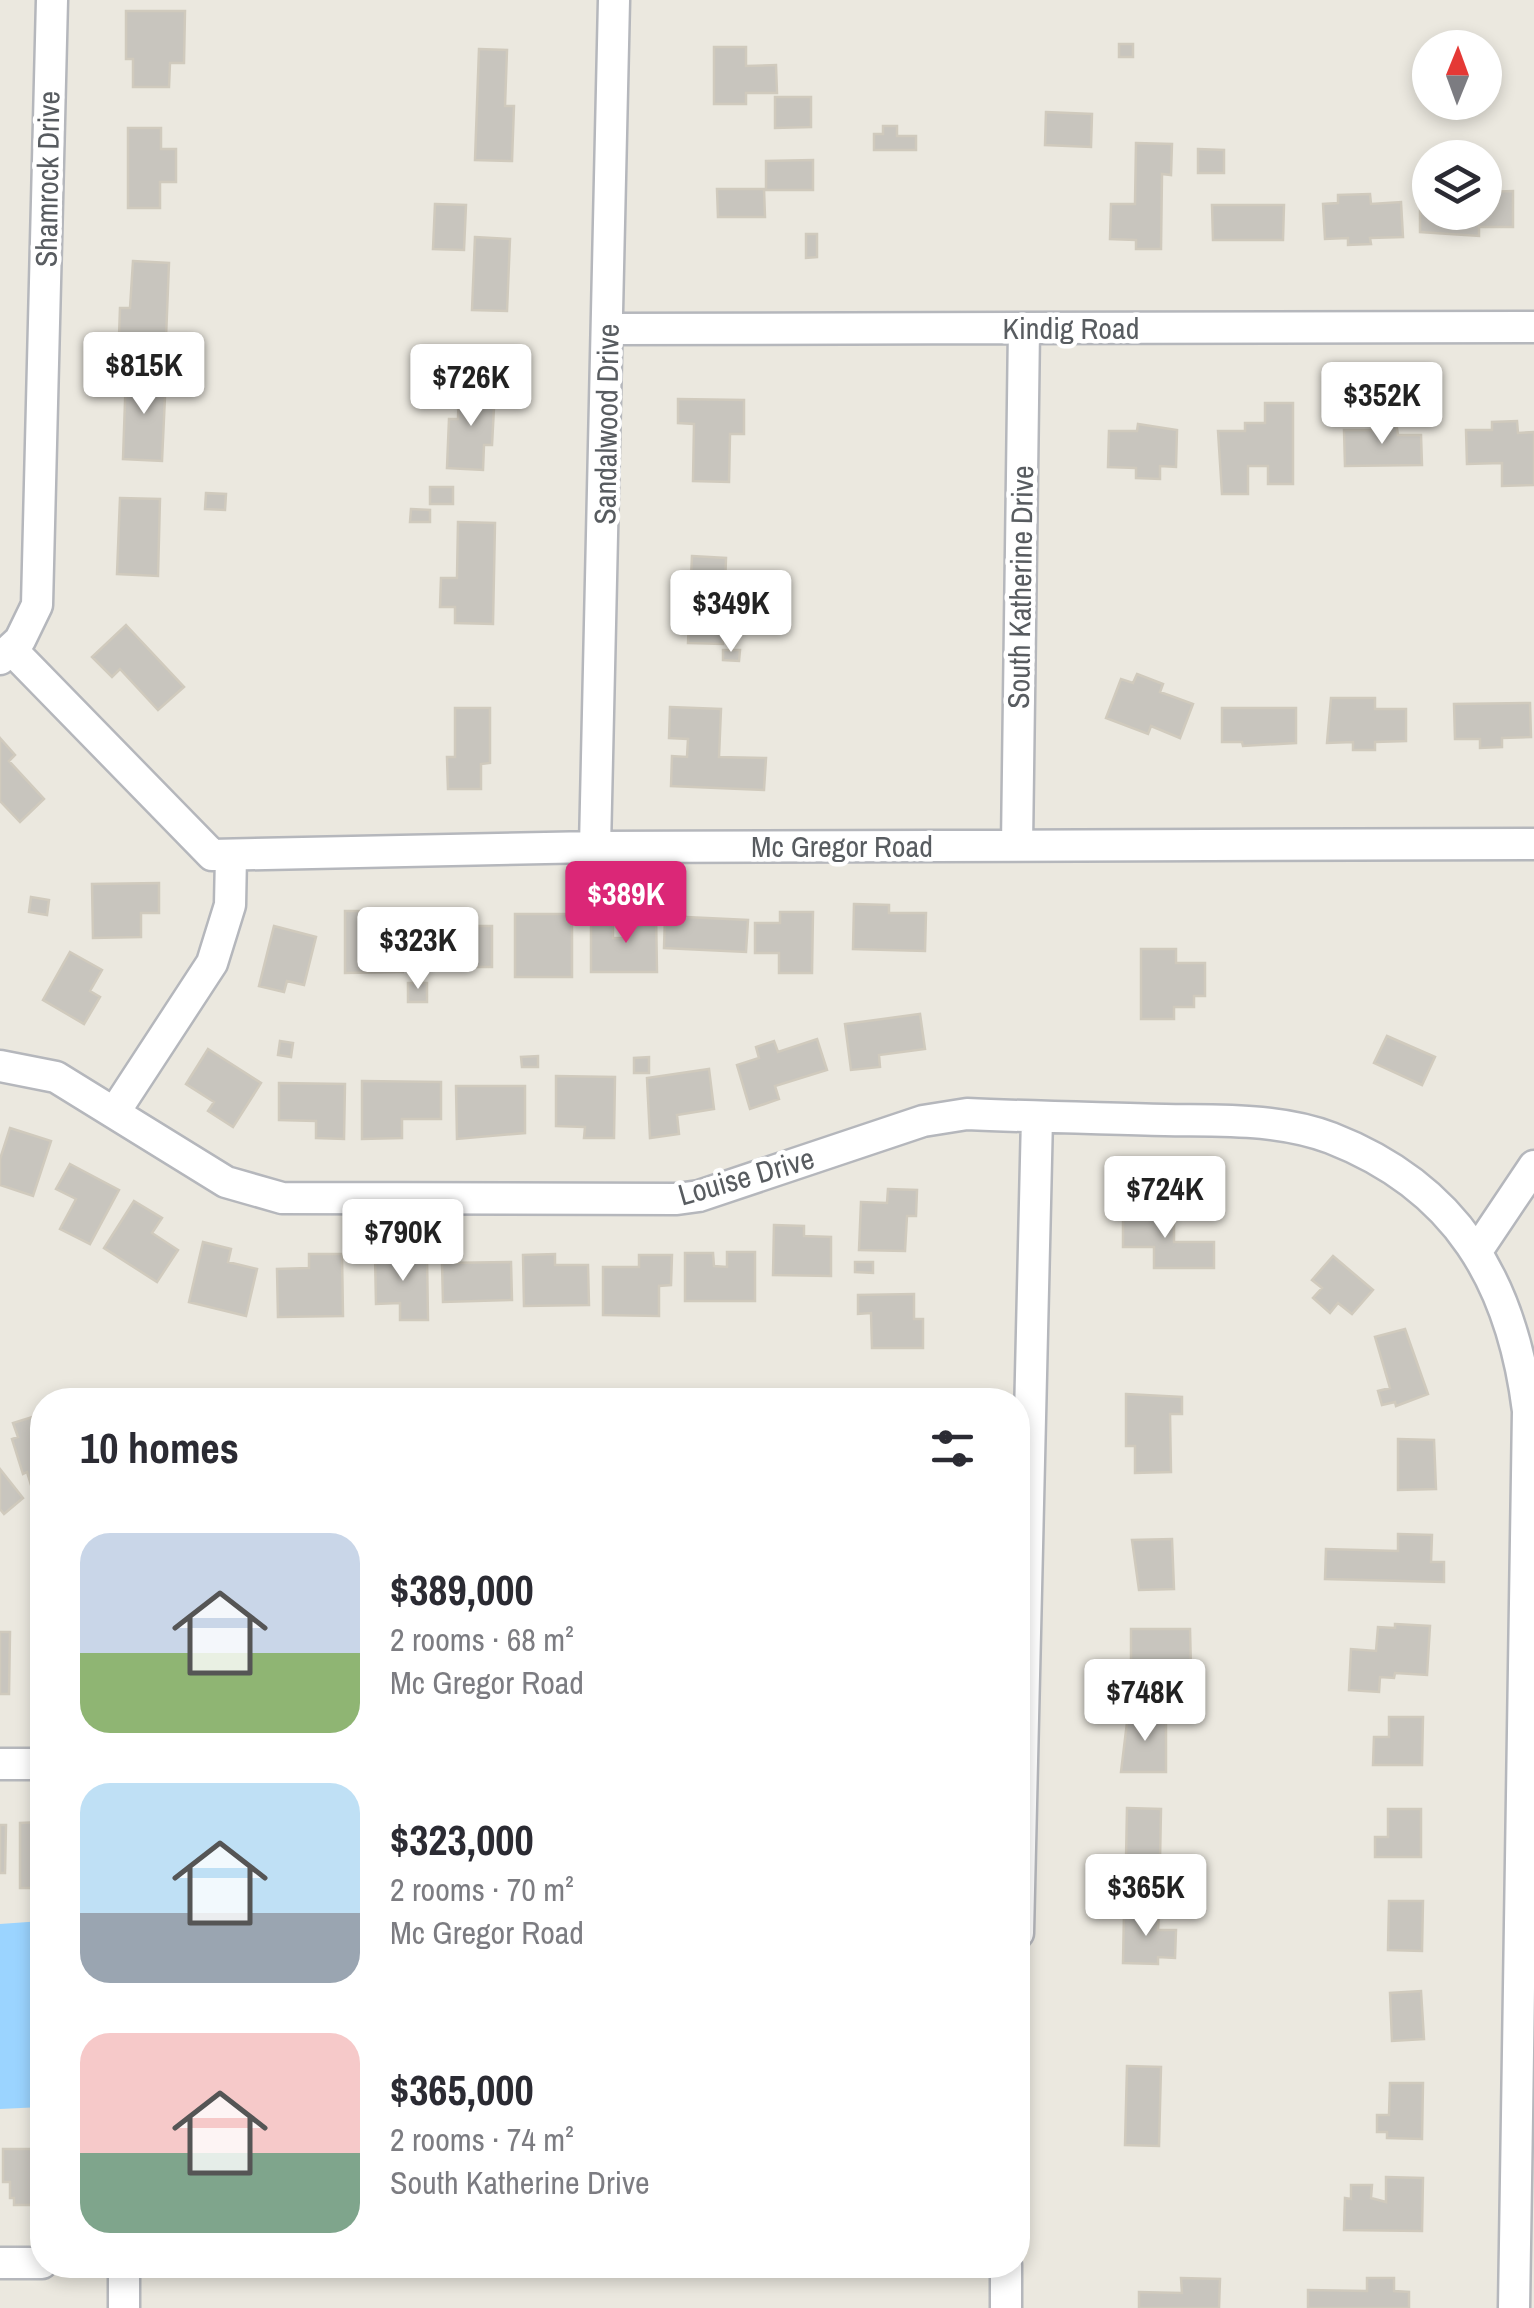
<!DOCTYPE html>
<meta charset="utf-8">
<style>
:root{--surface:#fff;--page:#f7f7f7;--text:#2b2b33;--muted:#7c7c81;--accent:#db2777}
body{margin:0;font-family:"Archivo Narrow",sans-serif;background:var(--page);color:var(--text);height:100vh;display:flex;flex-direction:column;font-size:38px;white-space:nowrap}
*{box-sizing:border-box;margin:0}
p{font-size:32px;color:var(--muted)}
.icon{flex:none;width:55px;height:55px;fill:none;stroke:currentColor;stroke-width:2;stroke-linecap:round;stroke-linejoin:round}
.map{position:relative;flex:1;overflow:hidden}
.panel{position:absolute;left:30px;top:1388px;width:1000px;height:890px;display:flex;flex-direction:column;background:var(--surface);border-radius:40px;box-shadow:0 5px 15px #0003}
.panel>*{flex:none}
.needle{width:65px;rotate:1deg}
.controls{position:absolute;left:1412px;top:30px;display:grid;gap:20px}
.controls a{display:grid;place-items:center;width:90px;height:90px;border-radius:50%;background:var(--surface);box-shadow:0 5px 15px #0003;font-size:50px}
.price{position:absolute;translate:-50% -85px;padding:0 22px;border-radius:10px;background:#fff;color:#222;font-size:32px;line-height:65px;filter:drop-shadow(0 2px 5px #0008)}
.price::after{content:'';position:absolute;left:50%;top:60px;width:30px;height:22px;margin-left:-15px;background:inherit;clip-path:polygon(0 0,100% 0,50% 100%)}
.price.active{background:var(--accent);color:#fff}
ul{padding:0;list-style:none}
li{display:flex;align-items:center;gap:30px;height:250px;padding:0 50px}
li span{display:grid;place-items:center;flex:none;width:280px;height:200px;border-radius:30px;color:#555}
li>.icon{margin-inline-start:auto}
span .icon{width:120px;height:120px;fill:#fffc;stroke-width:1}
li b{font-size:42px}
h2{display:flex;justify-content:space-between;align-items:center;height:120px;padding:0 50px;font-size:42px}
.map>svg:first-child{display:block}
.water{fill:#9bd4ff}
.building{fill:#c8c5be;stroke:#d0cabd;stroke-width:2.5}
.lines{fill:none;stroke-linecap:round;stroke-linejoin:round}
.minor-casing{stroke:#b5b7bc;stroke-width:35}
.minor{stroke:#fff;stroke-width:30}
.labels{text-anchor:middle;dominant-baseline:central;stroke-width:9;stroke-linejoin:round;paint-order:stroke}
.street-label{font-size:30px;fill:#585c60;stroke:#fff}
</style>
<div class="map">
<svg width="1534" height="2308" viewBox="0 0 1534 2308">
<rect width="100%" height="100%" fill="#ebe8df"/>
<path class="water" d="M 42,1921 L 42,2107 L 0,2109 L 0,1924 Z"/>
<path class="building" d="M 126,11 L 185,11 L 184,63 L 170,63 L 169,87 L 133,87 L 133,59 L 126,59 Z
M 1119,44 L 1133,44 L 1133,57 L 1119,57 Z
M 714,47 L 746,47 L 746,66 L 776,65 L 777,93 L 746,93 L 746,104 L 714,104 Z
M 479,49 L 507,50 L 505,106 L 514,106 L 512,161 L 475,160 Z
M 775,97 L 811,97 L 811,127 L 775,128 Z
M 1046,112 L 1092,114 L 1091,147 L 1045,145 Z
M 883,126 L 897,126 L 897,136 L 916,136 L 916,150 L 874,150 L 874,134 L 883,134 Z
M 128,128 L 161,128 L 161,149 L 176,149 L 176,182 L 160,182 L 160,208 L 128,208 Z
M 1136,143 L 1172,144 L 1171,175 L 1162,174 L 1161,249 L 1136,249 L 1136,240 L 1110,239 L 1111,204 L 1135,204 Z
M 1198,149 L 1224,150 L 1224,173 L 1198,173 Z
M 813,160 L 813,190 L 766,190 L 766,161 Z
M 717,189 L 764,189 L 765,217 L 718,217 Z
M 1513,191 L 1513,227 L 1479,227 L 1479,236 L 1420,232 L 1420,205 L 1430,205 L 1430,212 L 1485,212 L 1485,192 Z
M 1370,194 L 1371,204 L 1401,202 L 1403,237 L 1370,238 L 1371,244 L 1348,245 L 1348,238 L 1325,239 L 1323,204 L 1338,203 L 1338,195 Z
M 435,204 L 466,205 L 464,250 L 433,249 Z
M 1212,205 L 1284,205 L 1283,240 L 1213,240 Z
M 806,234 L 817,234 L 817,257 L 806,258 Z
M 475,237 L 510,239 L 507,311 L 472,310 Z
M 133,261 L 169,263 L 166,338 L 119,337 L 120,308 L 130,308 Z
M 126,373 L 166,375 L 162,461 L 123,459 Z
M 459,388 L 495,389 L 492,445 L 484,445 L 483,470 L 447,468 L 449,419 L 458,419 Z
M 678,399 L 744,400 L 744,434 L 730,434 L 729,482 L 693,481 L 694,424 L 678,423 Z
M 1265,403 L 1293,403 L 1293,484 L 1268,484 L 1268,466 L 1248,466 L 1248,494 L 1222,494 L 1218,431 L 1245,431 L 1245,423 L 1265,423 Z
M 1517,421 L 1518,433 L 1534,432 L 1534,485 L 1502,486 L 1502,463 L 1467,464 L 1466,430 L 1492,430 L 1492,422 Z
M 1372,422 L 1396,422 L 1398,435 L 1421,435 L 1422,465 L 1345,466 L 1344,430 L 1372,430 Z
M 1138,424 L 1177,430 L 1176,467 L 1160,466 L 1160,479 L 1136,478 L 1136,468 L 1108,467 L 1109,431 L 1137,431 Z
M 430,487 L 453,487 L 453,504 L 430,504 Z
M 206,493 L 226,494 L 225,510 L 205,509 Z
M 120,498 L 160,499 L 158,576 L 117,574 Z
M 411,509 L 430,510 L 430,522 L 410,522 Z
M 458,522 L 495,523 L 493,624 L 455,623 L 455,607 L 440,607 L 441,578 L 457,578 Z
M 692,556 L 726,558 L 723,644 L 688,643 Z
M 126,625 L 184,687 L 158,710 L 120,669 L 112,677 L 92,657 Z
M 723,650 L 740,650 L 739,661 L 723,660 Z
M 1137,674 L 1163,684 L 1160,692 L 1193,704 L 1180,738 L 1151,726 L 1148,734 L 1106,718 L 1121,679 L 1133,683 Z
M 1331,698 L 1375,698 L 1375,709 L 1406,709 L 1406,741 L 1375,742 L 1375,750 L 1353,750 L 1353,742 L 1327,743 Z
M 1530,703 L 1531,737 L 1502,738 L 1502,747 L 1480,748 L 1480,739 L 1455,739 L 1454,704 Z
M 670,707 L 721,709 L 719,757 L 766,758 L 764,790 L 671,786 L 672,756 L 687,757 L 688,739 L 669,738 Z
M 455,708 L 490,708 L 490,763 L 481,764 L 481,789 L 448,789 L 447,757 L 455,757 Z
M 1222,708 L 1296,708 L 1296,743 L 1243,746 L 1242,742 L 1222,742 Z
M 0,738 L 15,755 L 9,761 L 44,799 L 20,822 L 0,801 Z
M 159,883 L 159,913 L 141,913 L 141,937 L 93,938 L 92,884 Z
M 31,897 L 49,900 L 47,915 L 29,912 Z
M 854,904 L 889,905 L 889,913 L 926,913 L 925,951 L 853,949 Z
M 345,911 L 375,911 L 375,934 L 403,934 L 403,972 L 345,973 Z
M 464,911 L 464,926 L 492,926 L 492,967 L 434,967 L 434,912 Z
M 656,912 L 657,972 L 591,972 L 591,924 L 613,924 L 613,938 L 626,938 L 626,913 Z
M 780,912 L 813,912 L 812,973 L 779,973 L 779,953 L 755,953 L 755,923 L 780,923 Z
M 515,914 L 572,914 L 572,977 L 515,977 Z
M 665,916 L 748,920 L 746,952 L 664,948 Z
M 274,926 L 316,937 L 304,985 L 287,981 L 284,992 L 259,986 Z
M 1141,949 L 1176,949 L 1176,963 L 1205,963 L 1205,996 L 1194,996 L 1194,1007 L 1174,1007 L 1174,1019 L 1141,1019 Z
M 70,952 L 102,970 L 90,991 L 100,997 L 84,1024 L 43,1000 Z
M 408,983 L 427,983 L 427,1002 L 408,1002 Z
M 920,1014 L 925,1049 L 879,1055 L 880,1067 L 851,1070 L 845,1024 Z
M 1387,1036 L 1435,1057 L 1422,1085 L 1374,1063 Z
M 817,1039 L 827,1070 L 775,1086 L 779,1099 L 750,1109 L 737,1065 L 759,1058 L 756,1047 L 774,1041 L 778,1052 Z
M 280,1041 L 293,1043 L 291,1057 L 278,1055 Z
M 208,1049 L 261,1083 L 233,1127 L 208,1111 L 214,1102 L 186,1084 Z
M 538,1056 L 538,1067 L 522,1067 L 521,1057 Z
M 649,1057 L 649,1073 L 634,1073 L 634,1058 Z
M 709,1069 L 714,1109 L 677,1115 L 679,1134 L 650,1138 L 647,1078 Z
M 556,1076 L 615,1077 L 614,1138 L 584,1138 L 585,1127 L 556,1126 Z
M 362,1081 L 441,1082 L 441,1119 L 402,1119 L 402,1138 L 362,1139 Z
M 279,1083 L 345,1084 L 344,1139 L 316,1138 L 316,1121 L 279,1120 Z
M 456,1086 L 525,1086 L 525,1133 L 457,1139 Z
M 10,1128 L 51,1141 L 33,1196 L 0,1185 L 0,1159 Z
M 70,1164 L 119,1190 L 90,1244 L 60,1229 L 76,1199 L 56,1189 Z
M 888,1189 L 917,1190 L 916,1216 L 907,1216 L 905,1251 L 859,1250 L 861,1202 L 887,1203 Z
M 134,1201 L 162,1218 L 152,1233 L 178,1250 L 157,1282 L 104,1248 Z
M 1123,1212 L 1174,1212 L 1174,1242 L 1214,1242 L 1214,1268 L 1154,1268 L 1154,1247 L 1123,1247 Z
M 774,1225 L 804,1226 L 804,1236 L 831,1237 L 831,1276 L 773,1275 Z
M 203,1242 L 231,1249 L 228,1262 L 257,1269 L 246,1316 L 189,1302 Z
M 727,1252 L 755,1252 L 755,1301 L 685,1301 L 685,1253 L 713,1253 L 714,1266 L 727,1267 Z
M 309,1254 L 342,1254 L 343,1316 L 278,1317 L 277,1269 L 309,1268 Z
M 555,1254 L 555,1265 L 588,1265 L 589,1305 L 524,1306 L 523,1255 Z
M 375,1255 L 427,1255 L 428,1320 L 400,1320 L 400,1303 L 376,1304 Z
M 639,1255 L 672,1255 L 671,1285 L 659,1286 L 659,1316 L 603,1315 L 603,1267 L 639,1267 Z
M 1333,1256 L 1373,1290 L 1352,1314 L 1338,1303 L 1330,1313 L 1313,1298 L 1322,1288 L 1312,1280 Z
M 511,1262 L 512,1300 L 443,1302 L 442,1263 Z
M 855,1262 L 873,1262 L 873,1273 L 855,1272 Z
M 914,1294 L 914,1319 L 923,1319 L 923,1348 L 872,1348 L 871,1313 L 858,1314 L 858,1295 Z
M 1405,1329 L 1428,1394 L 1396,1406 L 1395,1402 L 1382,1405 L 1378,1391 L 1390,1388 L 1375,1337 Z
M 1126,1394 L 1182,1397 L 1182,1414 L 1170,1414 L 1171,1472 L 1135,1473 L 1135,1446 L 1126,1446 Z
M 42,1414 L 42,1492 L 41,1492 L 38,1482 L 31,1485 L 27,1472 L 23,1474 L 12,1439 L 18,1437 L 13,1423 Z
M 1398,1439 L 1434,1440 L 1436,1489 L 1398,1490 Z
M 0,1469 L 23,1498 L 4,1514 L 0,1509 Z
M 1398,1534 L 1432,1535 L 1431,1562 L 1444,1562 L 1444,1582 L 1325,1579 L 1326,1549 L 1398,1551 Z
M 1172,1539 L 1174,1589 L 1139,1590 L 1132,1540 Z
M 1395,1624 L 1430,1626 L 1427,1675 L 1395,1673 L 1394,1678 L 1380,1677 L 1379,1692 L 1349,1690 L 1351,1649 L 1376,1651 L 1378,1627 L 1395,1628 Z
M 1131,1629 L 1190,1629 L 1191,1669 L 1164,1670 L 1164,1680 L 1131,1680 Z
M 0,1632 L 10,1632 L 9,1694 L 0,1694 Z
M 1128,1714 L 1166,1715 L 1166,1772 L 1121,1772 Z
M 1389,1717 L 1423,1717 L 1422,1765 L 1373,1765 L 1374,1737 L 1389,1737 Z
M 1127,1808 L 1161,1809 L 1160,1861 L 1126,1860 Z
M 1388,1809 L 1421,1809 L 1421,1857 L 1375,1857 L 1375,1837 L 1388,1837 Z
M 42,1822 L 42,1888 L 20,1888 L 20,1823 Z
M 0,1825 L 6,1825 L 5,1873 L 0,1873 Z
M 1389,1901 L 1423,1901 L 1422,1951 L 1388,1950 Z
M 1124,1912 L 1159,1913 L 1158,1930 L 1176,1930 L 1175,1958 L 1158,1957 L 1158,1964 L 1123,1963 Z
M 1421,1991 L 1424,2039 L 1392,2041 L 1390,1993 Z
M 1127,2066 L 1161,2067 L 1159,2146 L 1125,2145 Z
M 1390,2083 L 1423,2083 L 1422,2139 L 1387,2138 L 1387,2132 L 1377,2132 L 1377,2115 L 1389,2115 Z
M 3,2149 L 38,2149 L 37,2205 L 14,2205 L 14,2198 L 10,2198 L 10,2182 L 3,2182 Z
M 1386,2177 L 1423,2178 L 1422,2231 L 1344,2230 L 1345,2198 L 1351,2199 L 1351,2185 L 1372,2185 L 1371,2198 L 1386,2202 Z
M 1181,2278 L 1220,2279 L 1219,2308 L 1139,2308 L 1139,2292 L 1182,2293 Z
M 1367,2278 L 1394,2278 L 1394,2291 L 1409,2292 L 1409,2308 L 1308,2308 L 1308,2290 L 1367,2291 Z"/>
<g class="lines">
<g class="minor-casing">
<path id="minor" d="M 608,329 L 1534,327
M 11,649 L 212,855 L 595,847 L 1534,844
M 0,659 L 20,640 L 37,605 L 52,0
M 1017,845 L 1024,328
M 595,847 L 614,0
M 0,1066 L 56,1077 L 226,1182 L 282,1198 L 677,1199 L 699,1196 L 923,1121 L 967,1114 C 1033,1117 1099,1118 1165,1120 C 1219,1121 1279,1118 1331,1138 C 1457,1187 1512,1282 1528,1411 L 1514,2308
M 116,1110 L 212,963 L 230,905 L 231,856
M 1477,1251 L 1534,1166
M 0,1764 L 42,1764
M 1018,1933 L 1037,1117
M 0,2263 L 42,2263
M 124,2265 L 124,2308
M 1006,2265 L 1006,2308"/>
</g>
<use href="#minor" class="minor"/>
</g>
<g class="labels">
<g class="street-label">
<text transform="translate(47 179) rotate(-89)">Shamrock Drive</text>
<text x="1071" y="328">Kindig Road</text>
<text transform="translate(606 424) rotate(-89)">Sandalwood Drive</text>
<text transform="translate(1020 587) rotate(-89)">South Katherine Drive</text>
<text x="842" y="846">Mc Gregor Road</text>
<text transform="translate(746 1176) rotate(-16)">Louise Drive</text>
</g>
</g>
</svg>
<div class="controls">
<a><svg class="needle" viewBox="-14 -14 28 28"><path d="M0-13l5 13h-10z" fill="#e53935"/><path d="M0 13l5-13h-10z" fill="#7c7c81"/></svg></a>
<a><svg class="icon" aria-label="layers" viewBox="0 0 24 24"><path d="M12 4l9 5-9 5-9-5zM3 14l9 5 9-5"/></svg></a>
</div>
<b class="price" style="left:144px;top:417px">$815K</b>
<b class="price" style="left:471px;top:429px">$726K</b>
<b class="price" style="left:1382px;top:447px">$352K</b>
<b class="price" style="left:731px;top:655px">$349K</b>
<b class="price active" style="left:626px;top:946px">$389K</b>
<b class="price" style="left:418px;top:992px">$323K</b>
<b class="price" style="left:1165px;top:1241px">$724K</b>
<b class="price" style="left:403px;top:1284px">$790K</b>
<b class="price" style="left:1145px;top:1744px">$748K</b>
<b class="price" style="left:1146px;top:1939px">$365K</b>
<section class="panel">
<h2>10 homes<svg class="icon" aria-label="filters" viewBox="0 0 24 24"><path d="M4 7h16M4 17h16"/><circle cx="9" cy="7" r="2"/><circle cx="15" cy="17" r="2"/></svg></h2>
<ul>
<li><span style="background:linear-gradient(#c9d6e8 60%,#8fb573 0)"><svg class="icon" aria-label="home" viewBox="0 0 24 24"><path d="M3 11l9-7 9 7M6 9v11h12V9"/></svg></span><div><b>$389,000</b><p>2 rooms · 68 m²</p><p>Mc Gregor Road</p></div></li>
<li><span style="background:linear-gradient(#bfe0f5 65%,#9aa5b1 0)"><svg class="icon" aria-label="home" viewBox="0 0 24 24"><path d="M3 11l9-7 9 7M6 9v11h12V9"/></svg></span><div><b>$323,000</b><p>2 rooms · 70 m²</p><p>Mc Gregor Road</p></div></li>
<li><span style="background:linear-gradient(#f6c9c9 60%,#7fa58c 0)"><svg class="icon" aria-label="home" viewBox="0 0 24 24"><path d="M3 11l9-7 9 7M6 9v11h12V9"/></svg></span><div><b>$365,000</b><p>2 rooms · 74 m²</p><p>South Katherine Drive</p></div></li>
</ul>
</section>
</div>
